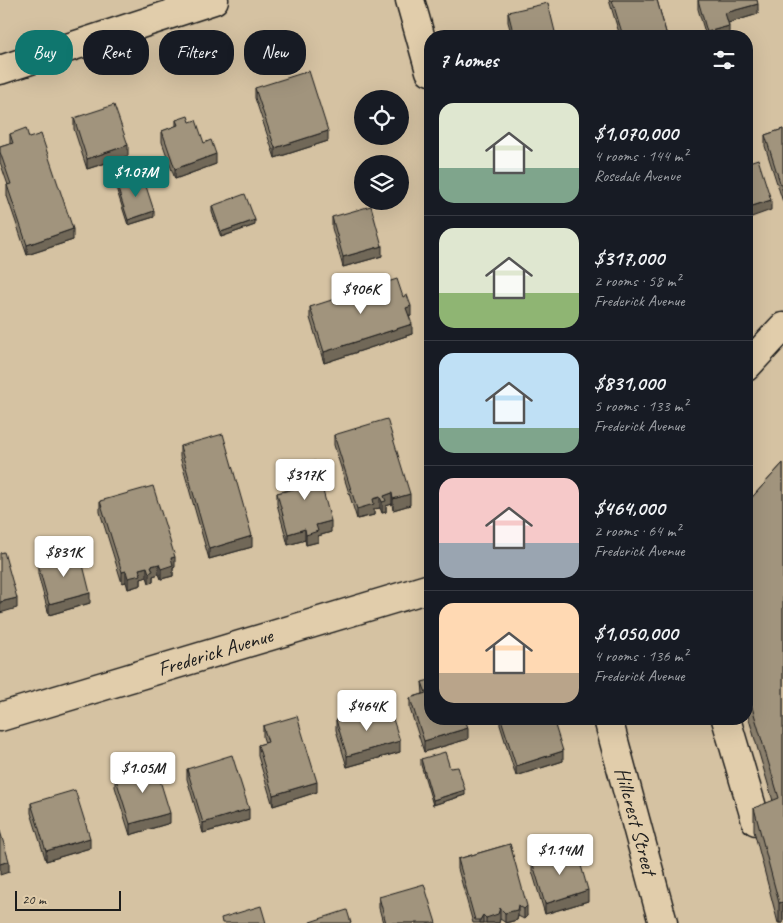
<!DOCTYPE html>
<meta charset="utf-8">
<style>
:root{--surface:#171b24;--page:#20242c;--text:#f1f3f6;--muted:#9ea1a6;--line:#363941;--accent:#0f766e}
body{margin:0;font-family:Caveat,sans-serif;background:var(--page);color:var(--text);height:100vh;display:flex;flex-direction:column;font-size:19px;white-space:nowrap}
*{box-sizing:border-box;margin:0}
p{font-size:16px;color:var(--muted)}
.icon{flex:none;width:28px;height:28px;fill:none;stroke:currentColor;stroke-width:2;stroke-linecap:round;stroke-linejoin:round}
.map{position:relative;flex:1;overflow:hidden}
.panel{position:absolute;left:424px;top:30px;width:329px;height:695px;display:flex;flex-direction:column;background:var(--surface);border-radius:20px;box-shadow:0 5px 20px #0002}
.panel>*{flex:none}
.banner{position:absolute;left:15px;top:30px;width:334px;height:45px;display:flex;gap:10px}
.fabs{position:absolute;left:354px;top:90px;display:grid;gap:10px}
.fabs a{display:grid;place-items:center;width:55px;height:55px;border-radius:50%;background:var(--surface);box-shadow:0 5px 20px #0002;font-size:25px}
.scale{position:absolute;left:15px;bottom:12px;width:106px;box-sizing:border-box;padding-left:5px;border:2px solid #1c1c1c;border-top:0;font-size:14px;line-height:18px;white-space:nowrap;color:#1c1c1c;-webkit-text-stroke:4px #e1cdab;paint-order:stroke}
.price{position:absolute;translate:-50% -42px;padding:0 11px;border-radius:5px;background:#fff;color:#222;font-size:16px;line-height:32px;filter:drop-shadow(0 1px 2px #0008)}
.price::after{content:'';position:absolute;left:50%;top:30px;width:15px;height:11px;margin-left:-8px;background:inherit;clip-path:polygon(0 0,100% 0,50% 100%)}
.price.active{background:var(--accent);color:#fff}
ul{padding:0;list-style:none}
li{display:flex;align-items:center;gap:15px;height:125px;padding:0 15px}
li+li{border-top:1px solid var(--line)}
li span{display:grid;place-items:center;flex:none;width:140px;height:100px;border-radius:15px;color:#555}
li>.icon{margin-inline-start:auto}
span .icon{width:60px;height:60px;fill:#fffc;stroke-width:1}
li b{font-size:21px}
h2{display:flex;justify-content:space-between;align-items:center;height:60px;padding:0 15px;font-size:21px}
.chip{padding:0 18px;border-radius:20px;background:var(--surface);box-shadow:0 5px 20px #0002;font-size:18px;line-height:45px}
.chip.active{background:var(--accent);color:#fff}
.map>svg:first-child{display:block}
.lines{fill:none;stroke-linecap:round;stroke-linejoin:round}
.minor-casing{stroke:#1c1c1c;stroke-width:31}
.minor{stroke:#e1cdab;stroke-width:28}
.wall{fill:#8a7f6c;stroke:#1c1c1c}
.shaded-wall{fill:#716858;stroke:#1c1c1c}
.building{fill:#a1947d;stroke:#1c1c1c}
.labels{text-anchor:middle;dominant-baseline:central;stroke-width:5;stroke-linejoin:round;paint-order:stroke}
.street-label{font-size:21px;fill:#1c1c1c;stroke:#e1cdab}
</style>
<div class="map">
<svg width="783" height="923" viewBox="0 0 783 923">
<rect width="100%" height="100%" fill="#d5c2a2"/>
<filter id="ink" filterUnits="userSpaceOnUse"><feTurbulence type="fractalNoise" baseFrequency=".02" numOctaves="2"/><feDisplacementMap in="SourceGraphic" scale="10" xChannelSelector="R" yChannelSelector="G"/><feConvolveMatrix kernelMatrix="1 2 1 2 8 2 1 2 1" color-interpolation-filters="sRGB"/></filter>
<g filter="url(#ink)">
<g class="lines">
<g class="minor-casing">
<path id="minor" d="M 410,0 L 430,71
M 0,70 L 214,0
M 746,367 L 783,327
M 0,717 L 430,588
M 608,719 L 663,923
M 726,719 L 756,821"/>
</g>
<use href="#minor" class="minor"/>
</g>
<path class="wall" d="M 609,0 L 657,0 L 667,36 L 620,36 Z
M 698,0 L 757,0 L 758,14 L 728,23 L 729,36 L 706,36 L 698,9 Z
M 508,12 L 556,36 L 512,36 L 508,22 Z
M 255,88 L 328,141 L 275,158 L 255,98 Z
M 74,118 L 128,156 L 87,169 L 74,129 Z
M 176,120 L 190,122 L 204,143 L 216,164 L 175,179 L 162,142 L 162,131 L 176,126 Z
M 783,129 L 783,202 L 765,146 L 765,135 Z
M 10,134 L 29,138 L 73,240 L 27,255 L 7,196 L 7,185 L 8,185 L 0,162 L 0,147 L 10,144 Z
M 117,186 L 154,217 L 128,225 L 117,191 Z
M 212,206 L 255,225 L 221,237 L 212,212 Z
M 332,217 L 382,256 L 343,267 L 332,228 Z
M 403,297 L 411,316 L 409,317 L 412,334 L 324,363 L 310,318 L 310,307 Z
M 334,435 L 410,505 L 393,510 L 392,504 L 386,506 L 386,512 L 382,513 L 380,508 L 374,509 L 374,515 L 357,519 L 334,445 Z
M 430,437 L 430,462 L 426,449 L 426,438 Z
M 180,446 L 252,547 L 209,559 L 180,457 Z
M 783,463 L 783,923 L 778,923 L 754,831 L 754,808 L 773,801 L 746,709 L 746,504 Z
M 293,467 L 331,532 L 318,536 L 318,542 L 306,545 L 305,540 L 288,545 L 277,504 L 277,493 L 295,489 L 293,477 Z
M 100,501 L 175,567 L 173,568 L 173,576 L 161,579 L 159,574 L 153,576 L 153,582 L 149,583 L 147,577 L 141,579 L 141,585 L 128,589 L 126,582 L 122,583 L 100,512 Z
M 38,564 L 90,603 L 49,615 L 38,574 Z
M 422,682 L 468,739 L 424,752 L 410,709 L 410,698 L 423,694 Z
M 360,717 L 386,721 L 400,752 L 347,767 L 336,730 L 336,720 Z
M 500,719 L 553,719 L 563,761 L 516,776 L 500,725 Z
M 263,726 L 317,792 L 273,806 L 258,756 L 258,745 L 265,743 L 263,737 Z
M 421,759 L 450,768 L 465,795 L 433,805 L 421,765 Z
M 187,769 L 249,820 L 203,833 L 187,779 Z
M 115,776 L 170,823 L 130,835 L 115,787 Z
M 31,803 L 90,848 L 46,861 L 31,813 Z
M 510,844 L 527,916 L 524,919 L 518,916 L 517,920 L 506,923 L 500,919 L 499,923 L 473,923 L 458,869 L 458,859 Z
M 532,861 L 588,901 L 545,914 L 532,871 Z
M 379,897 L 436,923 L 383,923 L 379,908 Z"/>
<path class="shaded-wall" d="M 758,4 L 758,14 L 725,24 L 725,13 Z
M 729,26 L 729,36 L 707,36 L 707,32 Z
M 328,131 L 328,141 L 275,158 L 275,148 Z
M 128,145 L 128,156 L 87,169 L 87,159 Z
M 216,154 L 216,164 L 175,179 L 175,169 Z
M 771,200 L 771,210 L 746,219 L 746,208 Z
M 154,211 L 154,217 L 128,225 L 128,220 Z
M 255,220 L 255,225 L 221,237 L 221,232 Z
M 73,229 L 73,240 L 27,255 L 27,245 Z
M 382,246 L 382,256 L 343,267 L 343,257 Z
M 411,306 L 411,316 L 406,318 L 406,308 Z
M 412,324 L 412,334 L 324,363 L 324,352 Z
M 392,493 L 392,504 L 386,506 L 386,512 L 382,513 L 382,502 L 384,496 Z
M 410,494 L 410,505 L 393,510 L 393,499 Z
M 380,497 L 380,508 L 374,509 L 374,515 L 357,519 L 357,509 L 373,499 Z
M 331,521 L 331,532 L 318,536 L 318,542 L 306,545 L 306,535 L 316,525 Z
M 305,529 L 305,540 L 288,545 L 288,534 Z
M 252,536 L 252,547 L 209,559 L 209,549 Z
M 175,557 L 175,567 L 173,568 L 173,576 L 161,579 L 161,569 L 171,558 Z
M 159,564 L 159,574 L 153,576 L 153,582 L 149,583 L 149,573 L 151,566 Z
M 147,567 L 147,577 L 141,579 L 141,585 L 128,589 L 128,578 L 139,569 Z
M 126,571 L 126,582 L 122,583 L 122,572 Z
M 90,593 L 90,603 L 49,615 L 49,604 Z
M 17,598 L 17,608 L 0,613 L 0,602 Z
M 468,728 L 468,739 L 424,752 L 424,741 Z
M 400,741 L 400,752 L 347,767 L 347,756 Z
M 563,751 L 563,761 L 516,776 L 516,766 Z
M 317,782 L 317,792 L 273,806 L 273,795 Z
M 465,790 L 465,795 L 433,805 L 433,800 Z
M 249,809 L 249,820 L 203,833 L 203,823 Z
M 170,813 L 170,823 L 130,835 L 130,824 Z
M 90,838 L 90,848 L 46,861 L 46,851 Z
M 9,861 L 9,872 L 0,875 L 0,864 Z
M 588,890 L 588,901 L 545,914 L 545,904 Z
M 783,902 L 783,923 L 779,923 L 779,903 Z
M 518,905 L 518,916 L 517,920 L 505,923 L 505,913 Z
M 527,906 L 527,916 L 524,919 L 524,909 Z
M 500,908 L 500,919 L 499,923 L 486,923 L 486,918 Z
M 483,915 L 483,923 L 480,923 L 480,920 Z"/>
<path class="building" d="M 612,0 L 657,0 L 667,36 L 623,36 Z
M 698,0 L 757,0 L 758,4 L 725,13 L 729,26 L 707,32 Z
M 548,3 L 556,36 L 514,36 L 508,12 Z
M 309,71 L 328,131 L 275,148 L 255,88 Z
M 114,105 L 128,145 L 87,159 L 74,118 Z
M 188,116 L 190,122 L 196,120 L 204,143 L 211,140 L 216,154 L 175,169 L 162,131 L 178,125 L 176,120 Z
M 26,128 L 29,138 L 41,134 L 73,229 L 27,245 L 7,185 L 11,184 L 0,152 L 0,147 L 13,143 L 10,134 Z
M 783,129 L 783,192 L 765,135 Z
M 758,159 L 771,200 L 746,208 L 746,163 Z
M 143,177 L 154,211 L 128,220 L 117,186 Z
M 245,194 L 255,220 L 221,232 L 212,206 Z
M 371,206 L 382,246 L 343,257 L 332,217 Z
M 397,279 L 403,297 L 407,295 L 411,306 L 406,308 L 412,324 L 324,352 L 310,307 Z
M 387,419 L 410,494 L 393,499 L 392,493 L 384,496 L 386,501 L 382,502 L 380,497 L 373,499 L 374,504 L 357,509 L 334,435 Z
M 223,434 L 252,536 L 209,549 L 180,446 Z
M 430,437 L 430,452 L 426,438 Z
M 315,461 L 331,521 L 316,525 L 318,531 L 306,535 L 305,529 L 288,534 L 277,493 L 298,488 L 293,467 Z
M 783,463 L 783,902 L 779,903 L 754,808 L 779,798 L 746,687 L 746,504 Z
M 153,486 L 175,557 L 171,558 L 173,565 L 161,569 L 159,564 L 151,566 L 153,571 L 149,573 L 147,567 L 139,569 L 141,575 L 128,578 L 126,571 L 122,572 L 100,501 Z
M 4,552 L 17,598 L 0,602 L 0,553 Z
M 80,553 L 90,593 L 49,604 L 38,564 Z
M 430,680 L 430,719 L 465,719 L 468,728 L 424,741 L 410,698 L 426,693 L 422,682 Z
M 383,710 L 386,721 L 393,719 L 400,741 L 347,756 L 336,720 L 359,713 L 360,717 Z
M 297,716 L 317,782 L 273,795 L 258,745 L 268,742 L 263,726 Z
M 501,719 L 553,719 L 563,751 L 516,766 Z
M 445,752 L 450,768 L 458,767 L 465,790 L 433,800 L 421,759 Z
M 232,755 L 249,809 L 203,823 L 187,769 Z
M 155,764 L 170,813 L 130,824 L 115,776 Z
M 75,790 L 90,838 L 46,851 L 31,803 Z
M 0,831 L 9,861 L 0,864 Z
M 510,844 L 527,906 L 524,909 L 518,905 L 517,910 L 505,913 L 500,908 L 498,914 L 486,918 L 483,915 L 480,920 L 475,920 L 458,859 Z
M 576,848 L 588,890 L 545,904 L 532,861 Z
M 424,884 L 436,923 L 386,923 L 379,897 Z
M 261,906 L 266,923 L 222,923 L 221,918 Z
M 347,910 L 351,923 L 310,923 L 310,922 Z"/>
</g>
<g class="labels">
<g class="street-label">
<text transform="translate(215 652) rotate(-17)">Frederick Avenue</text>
<text transform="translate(636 821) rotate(75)">Hillcrest Street</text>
</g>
</g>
</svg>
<div class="fabs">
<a><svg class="icon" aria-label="locate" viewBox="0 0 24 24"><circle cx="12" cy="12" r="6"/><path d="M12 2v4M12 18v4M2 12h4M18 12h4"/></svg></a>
<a><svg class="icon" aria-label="layers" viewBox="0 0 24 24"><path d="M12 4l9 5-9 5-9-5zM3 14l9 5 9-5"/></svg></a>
</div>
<div class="scale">20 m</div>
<b class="price active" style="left:136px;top:198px">$1.07M</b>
<b class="price" style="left:361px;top:315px">$906K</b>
<b class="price" style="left:305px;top:501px">$317K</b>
<b class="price" style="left:64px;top:578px">$831K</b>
<b class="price" style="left:367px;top:732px">$464K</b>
<b class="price" style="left:143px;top:794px">$1.05M</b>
<b class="price" style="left:560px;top:876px">$1.14M</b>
<div class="banner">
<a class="chip active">Buy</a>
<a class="chip">Rent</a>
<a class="chip">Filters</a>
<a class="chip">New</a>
</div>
<section class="panel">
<h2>7 homes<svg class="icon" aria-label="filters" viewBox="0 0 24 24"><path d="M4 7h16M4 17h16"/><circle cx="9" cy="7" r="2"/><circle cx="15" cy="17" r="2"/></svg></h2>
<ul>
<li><span style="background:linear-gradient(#dfe7d0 65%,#7fa58c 0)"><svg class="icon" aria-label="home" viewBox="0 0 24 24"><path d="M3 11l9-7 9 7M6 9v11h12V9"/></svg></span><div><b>$1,070,000</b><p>4 rooms · 144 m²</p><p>Rosedale Avenue</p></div></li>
<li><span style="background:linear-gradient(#dfe7d0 65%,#8fb573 0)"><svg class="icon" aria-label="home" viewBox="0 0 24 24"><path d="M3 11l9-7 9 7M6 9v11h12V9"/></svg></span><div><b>$317,000</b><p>2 rooms · 58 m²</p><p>Frederick Avenue</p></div></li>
<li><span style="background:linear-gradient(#bfe0f5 75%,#7fa58c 0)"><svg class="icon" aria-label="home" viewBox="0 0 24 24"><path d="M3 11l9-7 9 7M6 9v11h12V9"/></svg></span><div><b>$831,000</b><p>5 rooms · 133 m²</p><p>Frederick Avenue</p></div></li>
<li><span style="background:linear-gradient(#f6c9c9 65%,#9aa5b1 0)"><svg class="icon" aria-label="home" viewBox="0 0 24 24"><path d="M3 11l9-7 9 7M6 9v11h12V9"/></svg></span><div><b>$464,000</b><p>2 rooms · 64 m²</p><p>Frederick Avenue</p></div></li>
<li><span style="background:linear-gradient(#ffd9b3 70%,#b9a48a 0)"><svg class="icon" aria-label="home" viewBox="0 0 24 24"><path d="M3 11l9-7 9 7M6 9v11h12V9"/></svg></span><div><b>$1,050,000</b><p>4 rooms · 136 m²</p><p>Frederick Avenue</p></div></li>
</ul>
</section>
</div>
